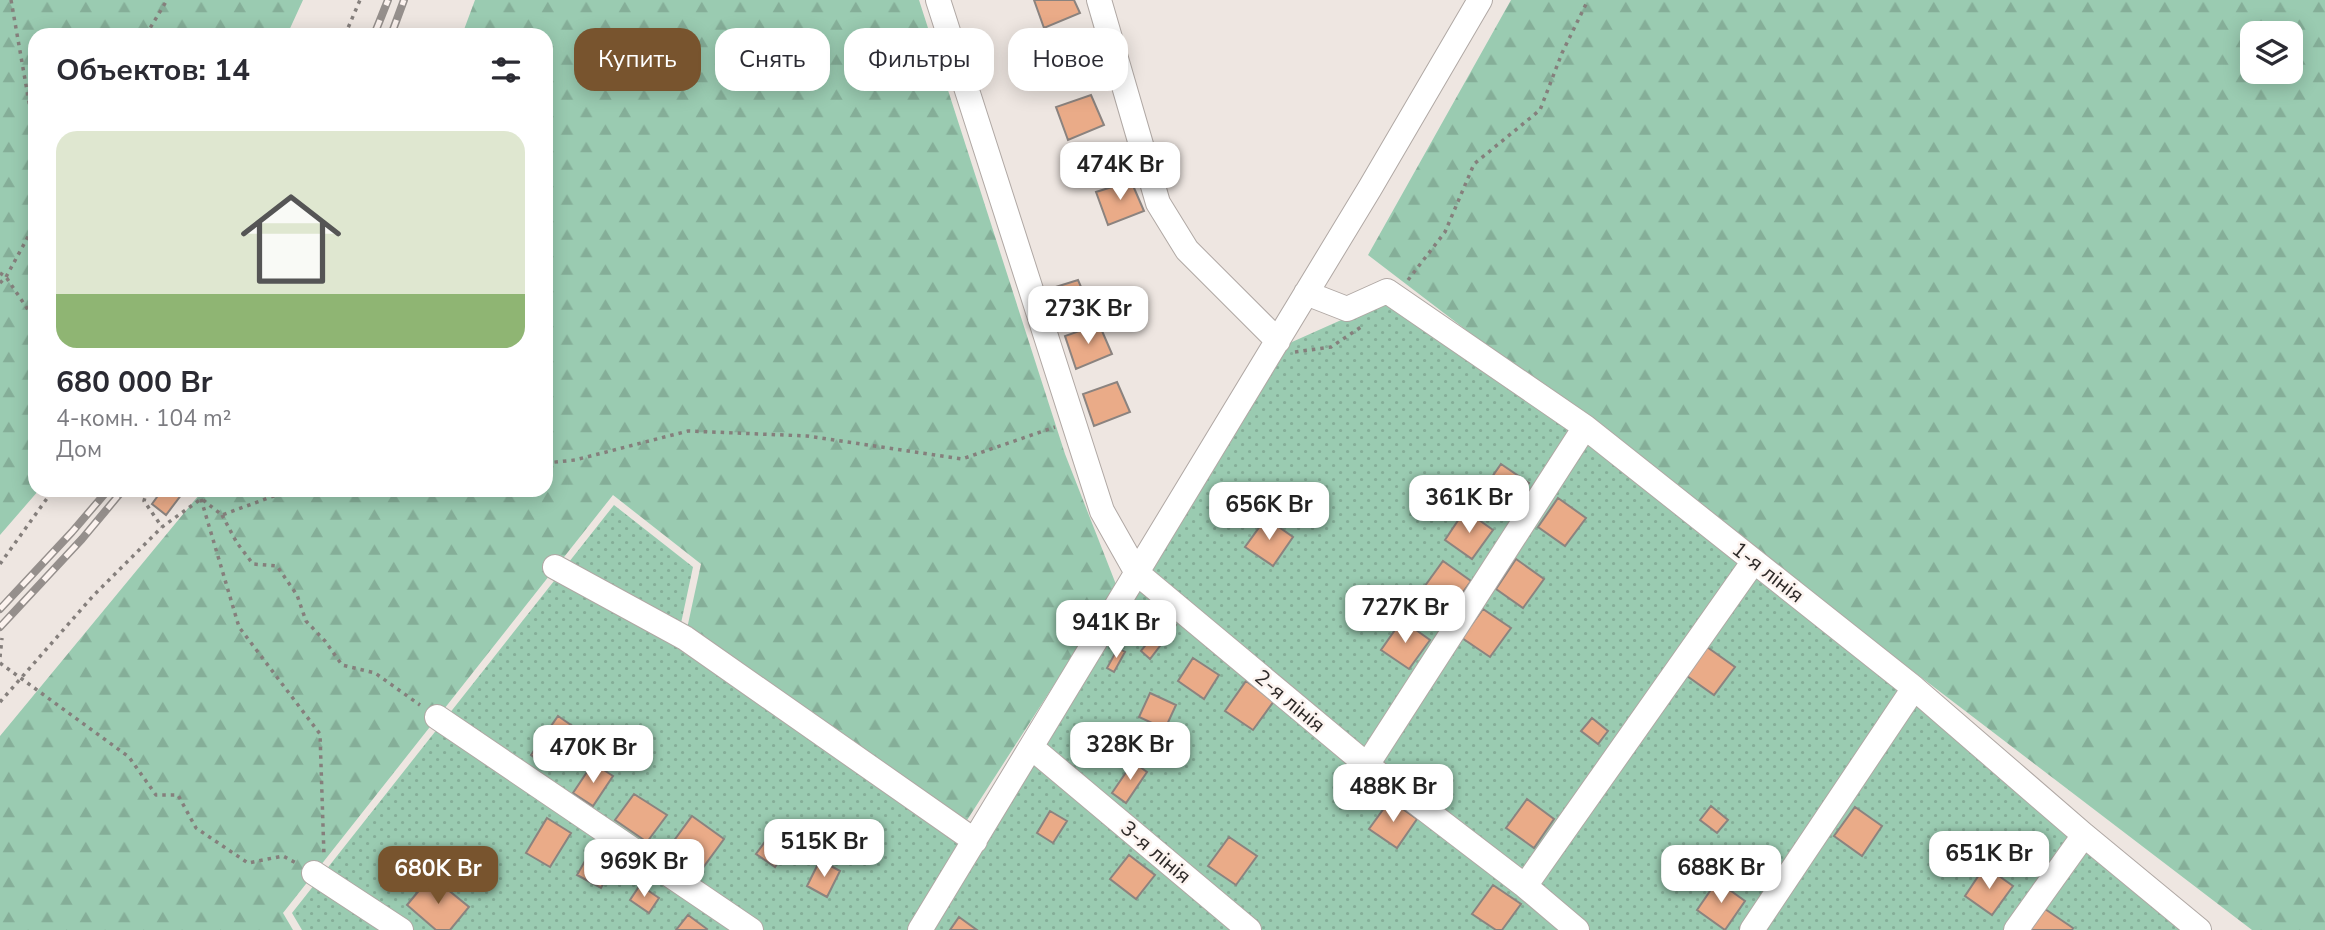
<!DOCTYPE html>
<html lang="ru">
<meta charset="utf-8">
<style>
:root{--surface:#fff;--page:#f7f7f7;--text:#2b2b33;--muted:#7c7c81;--line:#e1e1e2;--accent:#78542e}
body{margin:0;font-family:"Nunito Sans",sans-serif;background:var(--page);color:var(--text);height:100vh;display:flex;flex-direction:column;font-size:26px;white-space:nowrap}
*{box-sizing:border-box;margin:0}
p{font-size:23px;color:var(--muted)}
.icon{flex:none;width:38px;height:38px;fill:none;stroke:currentColor;stroke-width:2;stroke-linecap:round;stroke-linejoin:round}
.map{position:relative;flex:1;overflow:hidden}
.panel{position:absolute;left:28px;top:28px;width:525px;height:469px;display:flex;flex-direction:column;background:var(--surface);border-radius:21px;box-shadow:0 4px 18px #0003}
.panel>*{flex:none}
.top-card{position:absolute;left:574px;top:28px;width:665px;height:63px;display:flex;gap:14px}
.fabs{position:absolute;left:2240px;top:21px;display:grid;gap:14px}
.fabs a{display:grid;place-items:center;width:63px;height:63px;border-radius:14px;background:var(--surface);box-shadow:0 4px 18px #0003;font-size:35px}
.price{position:absolute;translate:-50% -60px;padding:0 16px;border-radius:14px;background:#fff;color:#222;font-size:23px;line-height:46px;filter:drop-shadow(0 2px 4px #0008)}
.price::after{content:'';position:absolute;left:50%;top:42px;width:21px;height:16px;margin-left:-10px;background:inherit;clip-path:polygon(0 0,100% 0,50% 100%)}
.price.current{background:var(--accent);color:#fff}
ul{padding:0;list-style:none}
li{display:grid;align-content:center;gap:14px;height:371px;padding:0 28px}
li+li{border-top:2px solid var(--line)}
li span{display:grid;place-items:center;height:217px;border-radius:21px;color:#555}
li>.icon{margin-inline-start:auto}
span .icon{width:126px;height:126px;fill:#fffc;stroke-width:1}
li b{font-size:30px}
h2{display:flex;justify-content:space-between;align-items:center;height:84px;padding:0 28px;font-size:30px}
.chip{padding:0 24px;border-radius:21px;background:var(--surface);box-shadow:0 4px 18px #0003;font-size:24px;line-height:63px}
.chip.current{background:var(--accent);color:#fff}
.map>svg:first-child{display:block}
.forest{fill:url(#forest-firs);fill-rule:evenodd}
.garden{fill:url(#garden-dots)}
.building{fill:#eaab88;stroke:#8b837f;stroke-width:2}
.lines{fill:none;stroke-linecap:round;stroke-linejoin:round}
.minor-casing{stroke:#b0a8a4;stroke-width:26}
.path{stroke:#857f7c;stroke-width:3.5;stroke-dasharray:3.5 5;stroke-linecap:butt}
.minor{stroke:#fff;stroke-width:24}
.rail-casing{stroke:#958f8c;stroke-width:8}
.rail{stroke:#fcf3ef;stroke-width:5;stroke-dasharray:16;stroke-linecap:butt}
.labels{text-anchor:middle;dominant-baseline:central;stroke-width:5;stroke-linejoin:round;paint-order:stroke}
.street-label{font-size:21px;fill:#2d2928;stroke:#fcf3ef}
</style>
<div class="map">
<svg width="2325" height="930" viewBox="0 0 2325 930">
<defs>
<pattern id="forest-firs" width="22" height="20" patternUnits="userSpaceOnUse" patternTransform="scale(1.75)"><rect width="22" height="20" fill="#9acbb1"/><path d="M5 1l3.5 6h-7zM16 11l3.5 6h-7z" fill="#85ae98"/></pattern>
<pattern id="garden-dots" width="8" height="8" patternUnits="userSpaceOnUse" patternTransform="scale(1.75)"><rect width="8" height="8" fill="#9acbb1"/><path d="M2 2h.1M6 6h.1" fill="none" stroke="#85ae98" stroke-width="1.8" stroke-linecap="round"/></pattern>
</defs>
<rect width="100%" height="100%" fill="#eee6e1"/>
<path class="forest" d="M 0,0 L 303,0 L 287,35 L 35,35 L 35,490 L 39,490 L 0,535 Z
M 475,0 L 919,0 L 1065,454 L 1117,587 L 960,831 L 685,638 L 701,564 L 613,495 L 283,913 L 293,930 L 0,930 L 0,736 L 203,490 L 546,490 L 546,35 L 462,35 Z
M 1511,0 L 2325,0 L 2325,930 L 2252,930 L 1368,255 ZM 2252,33 L 2291,33 L 2291,72 L 2252,72 Z"/>
<path class="garden" d="M 1386,300 L 1581,433 L 1910,694 L 2187,930 L 302,930 L 292,913 L 614,505 L 693,567 L 677,642 L 978,852 L 1283,346 Z"/>
<path class="building" d="M 1034,0 L 1074,0 L 1080,13 L 1044,28 Z
M 1091,95 L 1104,125 L 1068,140 L 1056,107 Z
M 1131,181 L 1144,211 L 1108,225 L 1096,192 Z
M 1078,280 L 1091,310 L 1055,324 L 1043,291 Z
M 1099,324 L 1112,354 L 1076,369 L 1065,336 Z
M 1117,382 L 1130,412 L 1094,426 L 1083,394 Z
M 1501,464 L 1529,483 L 1509,512 L 1481,493 Z
M 162,490 L 185,490 L 166,515 L 152,504 Z
M 1558,498 L 1586,518 L 1565,546 L 1538,527 Z
M 1465,510 L 1493,530 L 1472,559 L 1445,540 Z
M 1266,518 L 1293,537 L 1273,566 L 1245,547 Z
M 1516,559 L 1544,579 L 1523,608 L 1496,589 Z
M 1443,561 L 1471,581 L 1450,610 L 1422,590 Z
M 1483,609 L 1511,628 L 1490,657 L 1462,638 Z
M 1167,618 L 1176,625 L 1150,659 L 1141,651 Z
M 1402,620 L 1430,640 L 1409,669 L 1381,650 Z
M 1707,647 L 1735,667 L 1714,695 L 1687,676 Z
M 1118,648 L 1125,652 L 1114,672 L 1107,668 Z
M 1193,658 L 1219,675 L 1204,699 L 1178,681 Z
M 1246,681 L 1274,701 L 1253,730 L 1225,711 Z
M 1150,693 L 1176,705 L 1165,729 L 1139,717 Z
M 558,716 L 581,732 L 551,770 L 531,755 Z
M 1592,718 L 1608,731 L 1598,744 L 1581,731 Z
M 1133,762 L 1147,772 L 1126,803 L 1112,793 Z
M 593,763 L 613,776 L 593,806 L 573,793 Z
M 634,794 L 667,815 L 647,842 L 615,820 Z
M 1527,799 L 1554,819 L 1534,848 L 1506,828 Z
M 1390,800 L 1417,819 L 1397,848 L 1369,829 Z
M 1711,806 L 1728,820 L 1717,833 L 1700,820 Z
M 1855,807 L 1882,826 L 1862,856 L 1834,836 Z
M 1050,811 L 1067,821 L 1053,843 L 1037,833 Z
M 692,816 L 724,839 L 702,869 L 670,846 Z
M 547,818 L 571,833 L 550,867 L 526,853 Z
M 769,836 L 788,848 L 775,867 L 756,854 Z
M 1229,837 L 1257,856 L 1236,885 L 1208,866 Z
M 590,852 L 614,865 L 601,888 L 577,875 Z
M 1129,855 L 1155,875 L 1136,899 L 1110,879 Z
M 820,860 L 840,871 L 827,897 L 807,886 Z
M 1985,866 L 2013,886 L 1992,915 L 1965,896 Z
M 431,876 L 469,907 L 450,930 L 436,930 L 407,905 Z
M 1717,881 L 1745,901 L 1725,930 L 1697,910 Z
M 640,885 L 659,898 L 649,913 L 630,900 Z
M 1493,885 L 1521,904 L 1502,930 L 1496,930 L 1472,914 Z
M 2045,909 L 2073,928 L 2072,930 L 2030,930 Z
M 688,915 L 707,929 L 706,930 L 676,930 Z
M 959,917 L 977,930 L 950,930 Z"/>
<g class="lines">
<g class="minor-casing">
<path id="minor" d="M 938,0 L 1102,511 L 1137,573 L 1367,765 L 1525,886 L 1577,930
M 1099,0 L 1158,203 L 1187,250 L 1278,341
M 1306,293 L 1347,309 L 1387,291 L 1585,427 L 1914,688 L 2084,835 L 2199,930
M 555,567 L 685,638 L 975,841
M 437,717 L 751,930
M 1031,747 L 1249,930
M 1367,765 L 1585,427
M 314,873 L 401,930
M 1525,886 L 1754,561
M 920,930 L 1370,188 L 1480,0
M 1752,930 L 1914,688
M 2016,930 L 2084,835"/>
</g>
<path class="path" d="M 11,0 L 35,136
M 146,35 L 167,0
M 345,35 L 360,0
M 0,273 L 6,277 L 35,320
M 1408,280 L 1445,232 L 1474,164 L 1540,110 L 1562,53 L 1588,0
M 0,283 L 6,277 L 35,224
M 1295,352 L 1331,347 L 1361,327
M 546,463 L 575,460 L 688,431 L 807,436 L 962,459 L 1055,427
M 147,490 L 144,501 L 162,527
M 201,499 L 239,627 L 320,734 L 324,856
M 203,500 L 222,515 L 290,490
M 222,515 L 237,543 L 253,564 L 277,566 L 297,595 L 306,621 L 325,641 L 342,665 L 375,673 L 420,705
M 0,564 L 53,490
M 0,657 L 2,638
M 0,663 L 129,757 L 156,795 L 178,795 L 196,828 L 248,863 L 283,856 L 298,864
M 0,702 L 93,596 L 162,527 L 201,499"/>
<use href="#minor" class="minor"/>
<g class="rail-casing">
<path id="rail" d="M 374,35 L 388,0
M 391,35 L 404,0
M 0,609 L 72,532 L 108,490
M 0,627 L 82,539 L 123,490"/>
</g>
<use href="#rail" class="rail"/>
</g>
<g class="labels">
<g class="street-label">
<text transform="translate(1768 572) rotate(38)">1-я лінія</text>
<text transform="translate(1290 701) rotate(40)">2-я лінія</text>
<text transform="translate(1156 852) rotate(40)">3-я лінія</text>
</g>
</g>
</svg>
<div class="fabs">
<a><svg class="icon" aria-label="layers" viewBox="0 0 24 24"><path d="M12 4l9 5-9 5-9-5zM3 14l9 5 9-5"/></svg></a>
</div>
<b class="price" style="left:1120px;top:202px">474K Br</b>
<b class="price" style="left:1088px;top:346px">273K Br</b>
<b class="price" style="left:1469px;top:535px">361K Br</b>
<b class="price" style="left:1269px;top:542px">656K Br</b>
<b class="price" style="left:1405px;top:645px">727K Br</b>
<b class="price" style="left:1116px;top:660px">941K Br</b>
<b class="price" style="left:1130px;top:782px">328K Br</b>
<b class="price" style="left:593px;top:785px">470K Br</b>
<b class="price" style="left:1393px;top:824px">488K Br</b>
<b class="price" style="left:824px;top:879px">515K Br</b>
<b class="price" style="left:1989px;top:891px">651K Br</b>
<b class="price" style="left:644px;top:899px">969K Br</b>
<b class="price" style="left:1721px;top:905px">688K Br</b>
<b class="price current" style="left:438px;top:906px">680K Br</b>
<div class="top-card">
<a class="chip current">Купить</a>
<a class="chip">Снять</a>
<a class="chip">Фильтры</a>
<a class="chip">Новое</a>
</div>
<section class="panel">
<h2>Объектов: 14<svg class="icon" aria-label="filters" viewBox="0 0 24 24"><path d="M4 7h16M4 17h16"/><circle cx="9" cy="7" r="2"/><circle cx="15" cy="17" r="2"/></svg></h2>
<ul>
<li><span style="background:linear-gradient(#dfe7d0 75%,#8fb573 0)"><svg class="icon" aria-label="home" viewBox="0 0 24 24"><path d="M3 11l9-7 9 7M6 9v11h12V9"/></svg></span><div><b>680 000 Br</b><p>4-комн. · 104 m²</p><p>Дом</p></div></li>
</ul>
</section>
</div>
